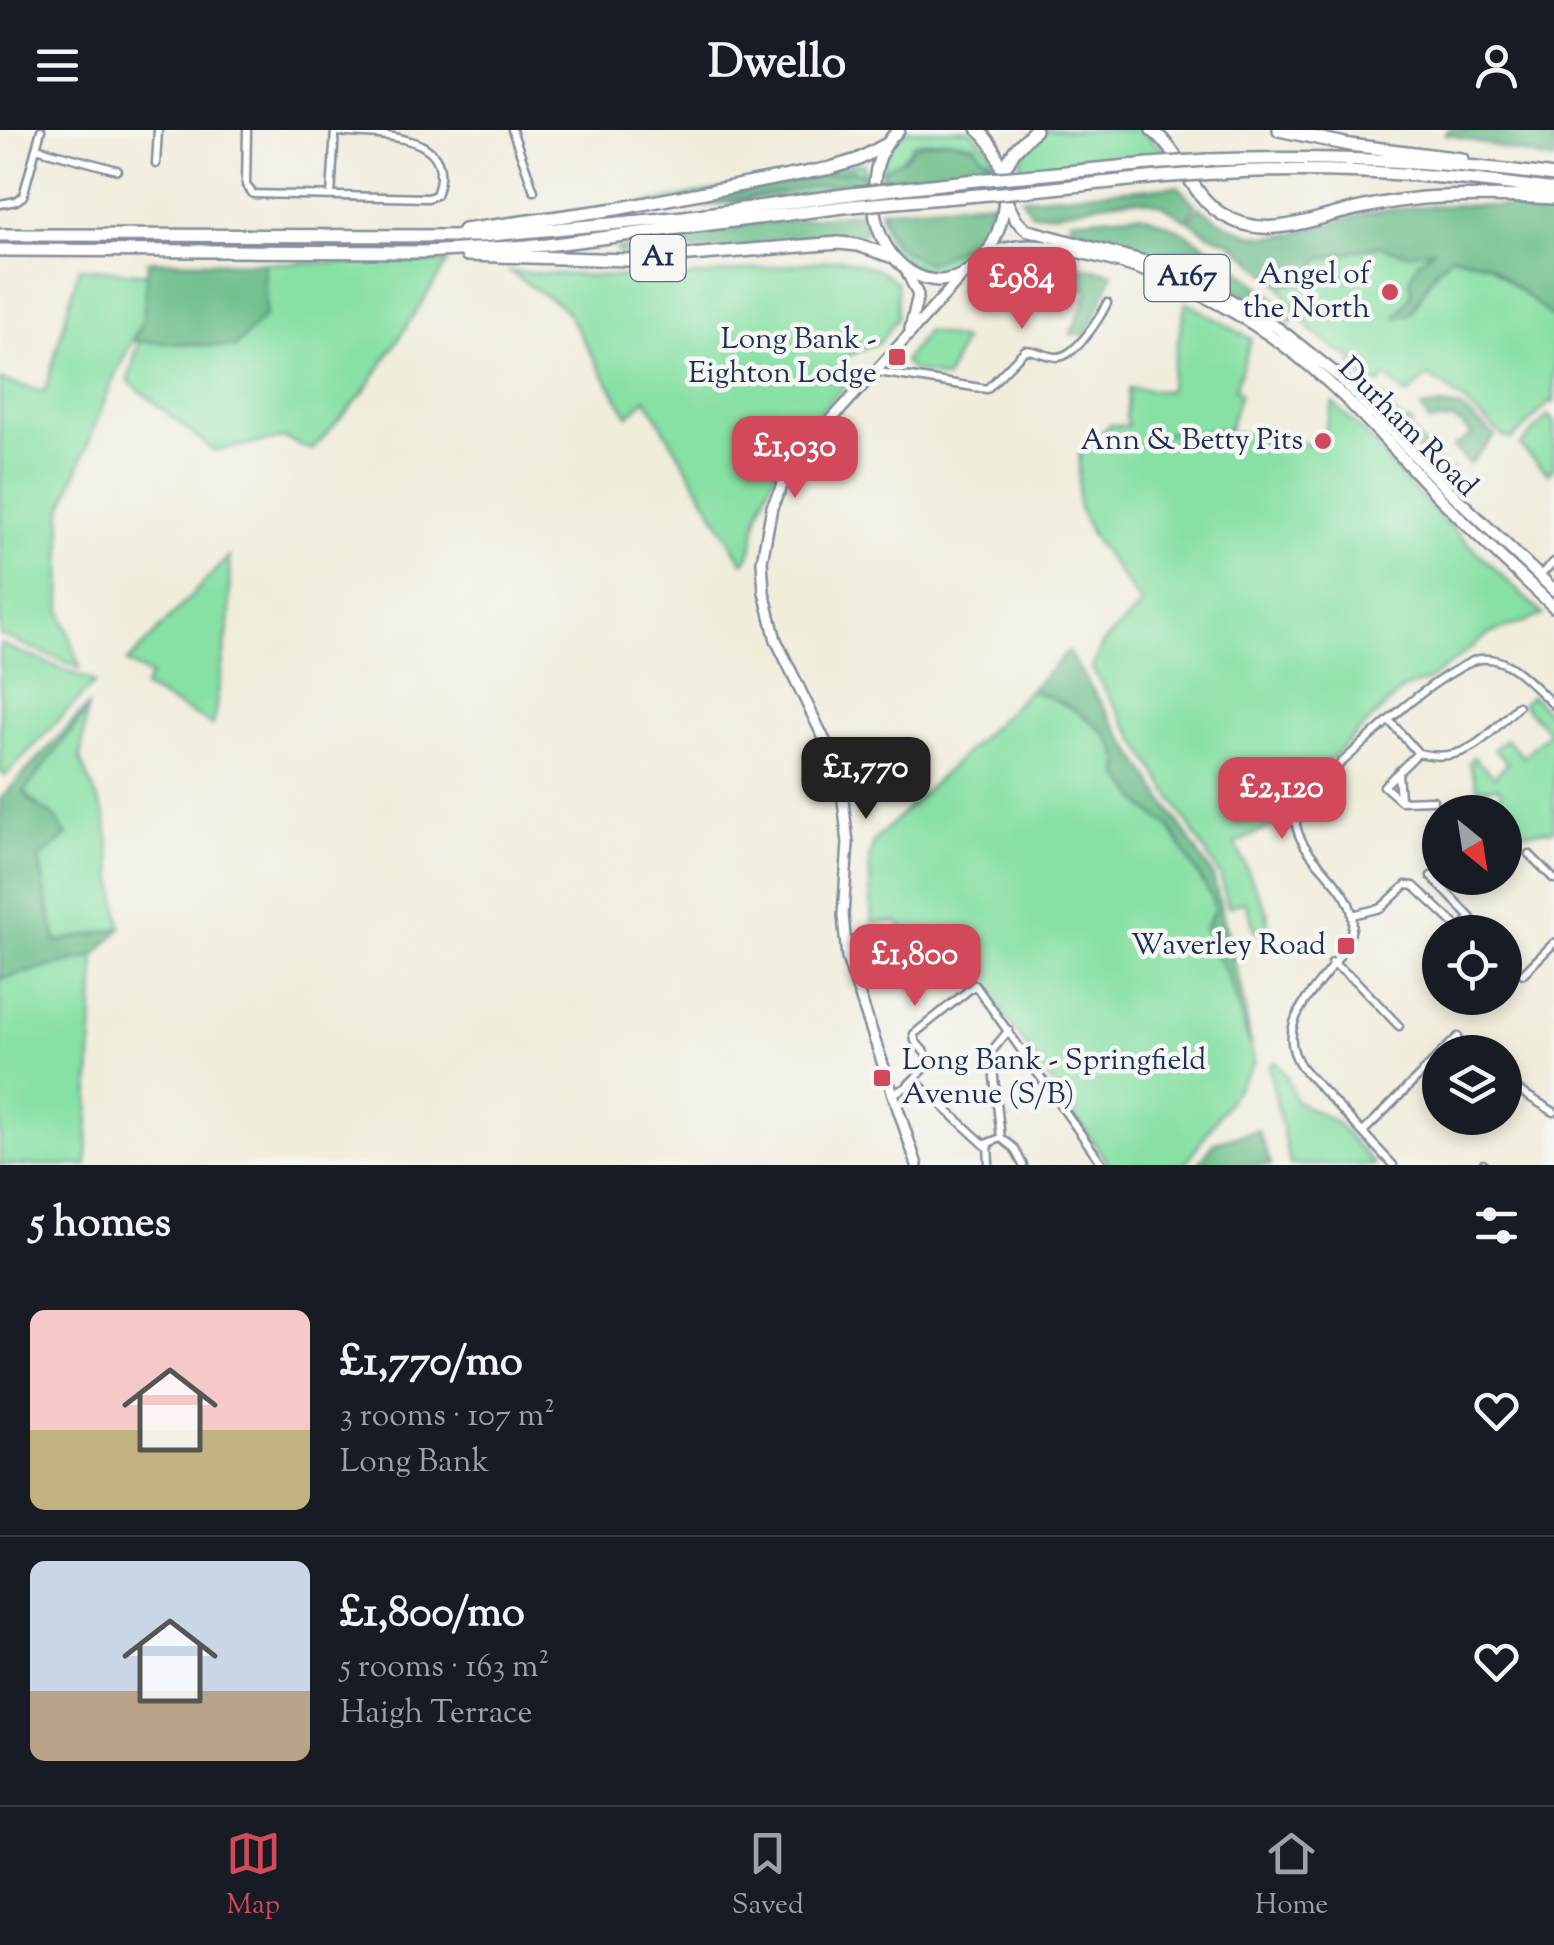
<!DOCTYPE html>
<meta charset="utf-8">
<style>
:root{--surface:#171b24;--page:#242831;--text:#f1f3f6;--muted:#9ea1a6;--line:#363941;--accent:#d1495b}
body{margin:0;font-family:"Sorts Mill Goudy",serif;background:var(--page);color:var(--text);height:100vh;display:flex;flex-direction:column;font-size:38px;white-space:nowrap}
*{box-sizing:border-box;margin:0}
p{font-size:32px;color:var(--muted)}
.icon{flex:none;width:55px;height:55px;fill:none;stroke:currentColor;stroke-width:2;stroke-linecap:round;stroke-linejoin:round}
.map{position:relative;height:1035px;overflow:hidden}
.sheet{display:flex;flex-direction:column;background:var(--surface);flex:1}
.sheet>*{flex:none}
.needle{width:65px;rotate:150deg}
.fabs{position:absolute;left:1422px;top:665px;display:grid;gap:20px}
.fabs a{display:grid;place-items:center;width:100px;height:100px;border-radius:50%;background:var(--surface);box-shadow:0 5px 15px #0003;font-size:50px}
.price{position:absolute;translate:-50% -85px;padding:0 22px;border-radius:20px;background:var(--accent);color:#fff;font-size:32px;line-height:65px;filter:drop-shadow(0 2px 5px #0008)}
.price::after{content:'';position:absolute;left:50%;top:60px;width:30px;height:22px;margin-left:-15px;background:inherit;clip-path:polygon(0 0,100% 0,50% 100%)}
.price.on{background:#222;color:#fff}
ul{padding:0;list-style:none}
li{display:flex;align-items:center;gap:30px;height:250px;padding:0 30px}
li+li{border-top:2px solid var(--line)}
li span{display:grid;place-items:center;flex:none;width:280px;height:200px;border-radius:15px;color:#555}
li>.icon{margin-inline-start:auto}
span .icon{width:120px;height:120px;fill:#fffc;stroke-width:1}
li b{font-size:42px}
h2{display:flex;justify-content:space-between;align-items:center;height:120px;padding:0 30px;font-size:42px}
header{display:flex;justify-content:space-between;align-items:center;height:130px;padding:0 30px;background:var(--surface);font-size:45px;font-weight:800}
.dock{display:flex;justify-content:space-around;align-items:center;height:140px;border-top:2px solid var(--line);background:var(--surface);font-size:28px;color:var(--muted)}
.dock a{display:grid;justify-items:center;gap:5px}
.dock .on{color:var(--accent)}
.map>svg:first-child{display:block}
.green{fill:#87e0a4;stroke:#518881;stroke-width:2.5}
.forest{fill:#6dbe8a;stroke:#447674;stroke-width:2.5}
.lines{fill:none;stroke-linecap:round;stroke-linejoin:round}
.street-casing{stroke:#868e9c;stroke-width:11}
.secondary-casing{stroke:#868e9c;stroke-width:14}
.primary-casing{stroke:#868e9c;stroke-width:15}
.highway-casing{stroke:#868e9c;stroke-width:16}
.street{stroke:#fff;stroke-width:6}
.secondary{stroke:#fff;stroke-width:9}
.primary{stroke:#fff;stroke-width:10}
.highway{stroke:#fff;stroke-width:11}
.highway-bridge-casing{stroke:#868e9c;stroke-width:16;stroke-linecap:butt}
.highway-bridge{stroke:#fff;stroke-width:11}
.poi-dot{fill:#d1495b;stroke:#f6f6f2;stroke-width:4}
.labels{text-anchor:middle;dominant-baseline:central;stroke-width:9;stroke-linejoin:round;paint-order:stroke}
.shield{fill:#f6f6f2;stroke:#5d6b8a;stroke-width:2.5}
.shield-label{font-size:28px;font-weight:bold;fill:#1b2f5e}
.poi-label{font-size:30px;fill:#1b2f5e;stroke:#f6f6f2;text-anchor:end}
.street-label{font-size:30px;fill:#1b2f5e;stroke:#f6f6f2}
</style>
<header><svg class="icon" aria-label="menu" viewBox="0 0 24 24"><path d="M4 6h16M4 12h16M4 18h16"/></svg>Dwello<svg class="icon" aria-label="person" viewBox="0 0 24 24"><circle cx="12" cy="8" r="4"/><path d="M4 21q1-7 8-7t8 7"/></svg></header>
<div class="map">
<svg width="1554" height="1035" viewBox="0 0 1554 1035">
<rect width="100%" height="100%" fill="#f6f6f2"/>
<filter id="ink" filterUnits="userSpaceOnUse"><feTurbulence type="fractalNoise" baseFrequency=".01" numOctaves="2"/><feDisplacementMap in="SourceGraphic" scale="20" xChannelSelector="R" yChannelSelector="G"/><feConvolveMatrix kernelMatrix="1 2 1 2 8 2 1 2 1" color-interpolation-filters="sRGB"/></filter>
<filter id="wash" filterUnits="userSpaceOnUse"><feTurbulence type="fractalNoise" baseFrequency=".0048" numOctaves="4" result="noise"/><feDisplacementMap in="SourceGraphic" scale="40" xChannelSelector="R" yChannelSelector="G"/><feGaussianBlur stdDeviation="2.25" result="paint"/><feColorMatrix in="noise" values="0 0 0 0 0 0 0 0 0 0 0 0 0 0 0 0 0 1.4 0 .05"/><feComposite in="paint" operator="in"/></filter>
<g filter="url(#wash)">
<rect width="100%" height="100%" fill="#f0eddb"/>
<path class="green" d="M 907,0 L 970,0 L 989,19 L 995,31 L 981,25 L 974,15 L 948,10 L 916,13 L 880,53 C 882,29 888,15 907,0 Z
M 1047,0 L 1140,0 L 1169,26 L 1017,40 L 1027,15 Z
M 863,33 L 865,46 L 852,40 L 713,65 L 726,70 L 819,55 L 848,56 L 848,58 L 555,94 L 555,90 Z
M 996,70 C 994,158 890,169 880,80 L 883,80 C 888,119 903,122 938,129 L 991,76 L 991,71 Z
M 1377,116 L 1408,124 L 1438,118 L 1410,148 L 1412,164 L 1397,186 L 1410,184 L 1436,140 L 1451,125 L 1488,134 L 1554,189 L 1554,273 L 1551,271 L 1512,309 L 1504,307 L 1445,256 L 1427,246 L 1408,265 L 1385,247 L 1380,254 L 1367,252 L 1352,234 L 1353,229 C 1316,208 1300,193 1280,155 L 1346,150 L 1344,146 L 1315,139 L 1319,129 Z
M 840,129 L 879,140 L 897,153 L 897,188 L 880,212 L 847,226 L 842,244 L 846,255 C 806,296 776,327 759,383 C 753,399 756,422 743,433 L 646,268 L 628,286 L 565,179 L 510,142 L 673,149 Z
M 448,132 L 364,262 L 312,320 L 284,308 L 214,321 L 128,251 L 139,211 L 236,217 L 266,184 L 264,133 Z
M 79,138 L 147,144 L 143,189 L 114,247 L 62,380 L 61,481 L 80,538 L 0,505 L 0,250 L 45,262 Z
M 1186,172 L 1251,209 L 1235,260 L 1240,263 L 1229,299 L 1197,303 L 1163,303 C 1185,307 1195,304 1217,303 C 1251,302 1286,309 1319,317 L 1333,273 L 1373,312 L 1411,358 L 1543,485 L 1489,504 L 1428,551 L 1403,559 L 1290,668 L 1284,691 L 1235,713 L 1267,782 L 1268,800 L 1256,803 L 1245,771 L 1228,777 L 1221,747 L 1092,539 L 1102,514 L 1142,475 L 1092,406 L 1078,375 L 1080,321 L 1110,295 L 1128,296 L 1126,288 L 1129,258 L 1168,261 Z
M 927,201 L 963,210 L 946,249 L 910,239 L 904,231 Z
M 1366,262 L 1389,270 L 1388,276 L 1405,295 L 1408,291 L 1412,295 L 1410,300 L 1428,320 L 1430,315 L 1432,325 L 1449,343 L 1452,339 L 1456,360 L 1364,264 Z
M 1548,286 L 1554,291 L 1554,337 L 1548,343 L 1520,316 Z
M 229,426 L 230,486 L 213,595 L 144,558 L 150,546 L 127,533 Z
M 0,514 L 95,552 L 5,646 L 0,641 Z
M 1029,561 C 1062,567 1128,605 1119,644 L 1146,679 L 1169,696 L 1211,766 L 1215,779 L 1204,800 L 1230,852 L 1255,932 L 1185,1035 L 1109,1035 L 975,843 L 949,825 L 939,833 L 913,805 L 900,797 L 899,792 L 872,792 L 869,729 L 874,711 Z
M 1532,565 L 1554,590 L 1554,700 L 1517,702 L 1505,712 L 1505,682 L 1499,657 L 1478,659 L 1469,633 L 1473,627 L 1494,647 L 1508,633 L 1494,619 L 1506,609 L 1523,627 L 1549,602 L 1522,574 Z
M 87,581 L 80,629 L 105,686 L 121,798 L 56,812 L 39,729 L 67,705 L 24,661 Z
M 95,826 L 87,1035 L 0,1035 L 0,849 Z
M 1275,931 L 1286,945 L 1296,971 L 1334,991 L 1375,1035 L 1290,1035 L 1270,943 L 1270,935 Z"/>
<path class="forest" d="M 1448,0 L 1554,0 L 1554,31 L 1445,4 Z
M 948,10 L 975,15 L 981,25 L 993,33 L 992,42 L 880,53 L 884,39 L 905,28 L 913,19 L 911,16 Z
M 852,40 L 865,46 L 866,54 L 819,55 L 704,75 L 685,76 L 684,73 Z
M 1178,56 L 1196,76 L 1186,90 C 1177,85 1168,77 1158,74 C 1119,60 1072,86 1032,84 L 1021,68 Z
M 991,71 C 988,104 956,123 927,133 C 901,123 886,109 883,80 Z
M 1459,75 L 1554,78 L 1554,189 L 1488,134 L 1452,125 L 1436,140 L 1410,184 L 1396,187 L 1412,164 L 1410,148 L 1418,131 L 1435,119 L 1408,124 L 1377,116 L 1319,129 L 1315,139 L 1344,146 L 1347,150 L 1280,155 L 1232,113 L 1210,105 L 1189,91 L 1200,77 C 1263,125 1291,104 1359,85 C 1392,77 1426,76 1459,75 Z
M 865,82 L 867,98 L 860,108 L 642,124 L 618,123 L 616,119 L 650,110 L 726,99 L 733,101 L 744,95 Z
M 1140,84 C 1202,103 1249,147 1297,188 L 1291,192 L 1210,146 L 1128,113 L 1070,99 L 1071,90 Z
M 1036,128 L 1113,143 L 1092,194 L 1083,205 L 1071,204 L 1088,162 C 1070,148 1052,133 1029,142 L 1027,154 L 1003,156 L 992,148 L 995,142 Z
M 148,131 L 264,133 L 266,184 L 235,217 L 134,211 L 143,189 Z
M 1443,275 L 1461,278 L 1495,306 L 1469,334 L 1453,317 L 1472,305 L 1455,290 L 1429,292 L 1421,278 Z
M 1068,522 L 1213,746 L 1241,859 L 1251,915 L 1230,852 L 1204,800 L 1215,779 L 1211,766 L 1169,696 L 1146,679 L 1119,644 C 1129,605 1061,567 1029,561 Z
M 88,576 L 87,581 L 24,662 L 34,674 L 52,684 L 67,705 L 39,729 L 56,812 L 121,798 L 95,826 L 0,849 L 0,669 Z
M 1258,1000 L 1271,1035 L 1198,1035 L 1214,1012 Z"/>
</g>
<g filter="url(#ink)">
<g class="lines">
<g class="street-casing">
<path id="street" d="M 247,0 L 246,55 L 253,64 L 428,68 L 436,65 C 460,0 375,6 335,2
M 512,0 L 534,61
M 36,18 L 117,40
M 156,34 L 158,0
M 331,66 L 335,0
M 0,74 L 16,71 L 23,66 L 41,0
M 878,242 L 987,259 L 1025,220 C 1036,220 1047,227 1058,227 C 1076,226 1100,188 1107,173
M 1538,447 L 1554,432
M 1389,590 L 1418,623 C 1466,635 1487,606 1518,576
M 1418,623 L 1384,656 L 1401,671 L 1433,670
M 1398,643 L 1400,669
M 1529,724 L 1554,749
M 1352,785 L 1381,778 L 1406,755 L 1414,756 L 1460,799 L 1471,788 L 1431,746
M 1332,833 L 1355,850 L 1399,896
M 1523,844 L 1554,813
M 1442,922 L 1458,907
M 914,950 L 987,1017
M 1505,952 L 1554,982
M 892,964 L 905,958 L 932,931 L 915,911 L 914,904 L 975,855 L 1103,1035
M 1364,1001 L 1440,925
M 1001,1008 L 991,922 L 1009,900
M 1001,1008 L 1014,1018 L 1023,1035
M 1483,1034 L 1484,1035
M 989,1035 L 988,1013 L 1001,1008
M 1393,1035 L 1303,939 C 1262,884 1343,846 1352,798 C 1359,759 1306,734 1297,699 C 1294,688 1296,680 1303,671 C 1312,656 1329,645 1341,633 C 1382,597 1425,553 1475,530 C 1508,522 1531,555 1554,575"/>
</g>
<g class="secondary-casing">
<path id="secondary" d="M 906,140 L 918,165 L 910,199
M 917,1035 L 847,828 L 843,785 L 848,713 L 841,653 L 828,617 L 776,510 L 764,462 L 762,431 L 772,377 L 793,332 L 963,145"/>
</g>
<g class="primary-casing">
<path id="primary" d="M 899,0 C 876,20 873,47 874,76 C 877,132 934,177 979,132 C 1012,99 1014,29 978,0
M 1004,66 L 1016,90 L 1027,100 L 1151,133 L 1224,166 L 1279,199 L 1341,248 L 1444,356 L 1554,460
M 984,126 C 1022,108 1055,117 1095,126 C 1181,146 1262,192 1327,251 C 1369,288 1404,332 1444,372 C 1479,408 1517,442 1554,477"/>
</g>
<g class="highway-casing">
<path id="highway" d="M 1152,0 C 1181,23 1189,62 1220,83 C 1260,109 1297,94 1339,83 C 1366,76 1394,71 1423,68 C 1466,65 1510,66 1554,68
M 1279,0 L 1350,15 L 1462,29
M 1208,30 C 1324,26 1439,30 1554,46
M 1003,40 L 1015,20 L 1035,0
M 1214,43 C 1328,36 1441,44 1554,60
M 1035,45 L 1149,34
M 895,59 L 976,50
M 1034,60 L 1158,47
M 896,72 L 978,65
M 464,100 L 616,79 L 831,38 L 857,30 L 885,15
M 0,105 L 481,106 L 684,87 L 851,64
M 0,120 L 423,122 L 546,115 L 852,76
M 467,125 L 627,130 L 839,113 L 858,115 L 890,126"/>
</g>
<use href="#street" class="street"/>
<use href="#secondary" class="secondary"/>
<use href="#primary" class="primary"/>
<use href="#highway" class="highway"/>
<g class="highway-bridge-casing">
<path id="highway-bridge" d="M 1149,34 L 1208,30
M 1158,47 L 1214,43
M 976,50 L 1035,45
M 851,64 L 895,59
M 978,65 L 1034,60
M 852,76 L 896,72"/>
</g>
<use href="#highway-bridge" class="highway-bridge"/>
</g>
</g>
<g class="poi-dot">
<circle cx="1390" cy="162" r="10"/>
<rect x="887" y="217" width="20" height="20" rx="5"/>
<circle cx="1323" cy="311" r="10"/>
<rect x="1336" y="806" width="20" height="20" rx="5"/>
<rect x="872" y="938" width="20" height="20" rx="5"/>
</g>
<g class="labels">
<g class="shield">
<rect x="630.5" y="105" width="55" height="46" rx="8"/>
<rect x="1144.5" y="125" width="85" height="46" rx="8"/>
</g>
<g class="shield-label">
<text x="658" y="128">A1</text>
<text x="1187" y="148">A167</text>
</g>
<g class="poi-label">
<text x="1370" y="145">Angel of<tspan x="1370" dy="34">the North</tspan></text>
<text x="877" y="210">Long Bank -<tspan x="877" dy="34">Eighton Lodge</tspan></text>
<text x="1303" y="311">Ann &amp; Betty Pits</text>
<text x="1326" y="816">Waverley Road</text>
<text x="902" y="931" text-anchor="start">Long Bank - Springfield<tspan x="902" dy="34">Avenue (S/B)</tspan></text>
</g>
<g class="street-label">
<text transform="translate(1407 298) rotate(45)">Durham Road</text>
</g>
</g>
</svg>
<div class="fabs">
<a><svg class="needle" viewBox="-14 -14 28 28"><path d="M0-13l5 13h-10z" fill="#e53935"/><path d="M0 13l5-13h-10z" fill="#9ea1a6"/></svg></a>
<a><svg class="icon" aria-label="locate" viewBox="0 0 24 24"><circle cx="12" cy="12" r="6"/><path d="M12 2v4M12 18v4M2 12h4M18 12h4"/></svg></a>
<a><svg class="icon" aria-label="layers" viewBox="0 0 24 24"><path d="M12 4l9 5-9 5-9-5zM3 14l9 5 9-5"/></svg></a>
</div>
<b class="price" style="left:1022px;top:202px">£984</b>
<b class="price" style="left:795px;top:371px">£1,030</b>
<b class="price on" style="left:866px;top:692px">£1,770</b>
<b class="price" style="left:1282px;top:712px">£2,120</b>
<b class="price" style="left:915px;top:879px">£1,800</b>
</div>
<section class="sheet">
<h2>5 homes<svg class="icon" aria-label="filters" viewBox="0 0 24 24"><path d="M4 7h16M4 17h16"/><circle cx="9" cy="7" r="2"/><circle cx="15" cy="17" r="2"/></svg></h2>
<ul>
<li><span style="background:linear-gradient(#f6c9c9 60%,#c2b280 0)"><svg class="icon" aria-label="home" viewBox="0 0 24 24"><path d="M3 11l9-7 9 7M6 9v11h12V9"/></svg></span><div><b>£1,770/mo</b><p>3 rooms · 107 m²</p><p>Long Bank</p></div><svg class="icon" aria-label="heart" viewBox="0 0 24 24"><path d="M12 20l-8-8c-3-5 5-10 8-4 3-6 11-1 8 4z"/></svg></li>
<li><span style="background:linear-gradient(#c9d6e8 65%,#b9a48a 0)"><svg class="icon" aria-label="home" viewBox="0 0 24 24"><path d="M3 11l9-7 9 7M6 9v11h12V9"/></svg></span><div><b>£1,800/mo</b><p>5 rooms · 163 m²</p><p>Haigh Terrace</p></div><svg class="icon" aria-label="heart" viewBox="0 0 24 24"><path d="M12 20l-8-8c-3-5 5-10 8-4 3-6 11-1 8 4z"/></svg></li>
</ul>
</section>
<nav class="dock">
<a class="on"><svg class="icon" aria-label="map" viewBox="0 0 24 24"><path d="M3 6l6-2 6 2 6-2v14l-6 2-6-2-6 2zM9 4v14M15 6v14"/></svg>Map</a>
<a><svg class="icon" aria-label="saved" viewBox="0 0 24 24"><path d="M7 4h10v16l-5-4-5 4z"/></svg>Saved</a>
<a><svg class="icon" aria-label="home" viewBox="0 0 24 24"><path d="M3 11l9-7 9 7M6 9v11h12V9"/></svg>Home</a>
</nav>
